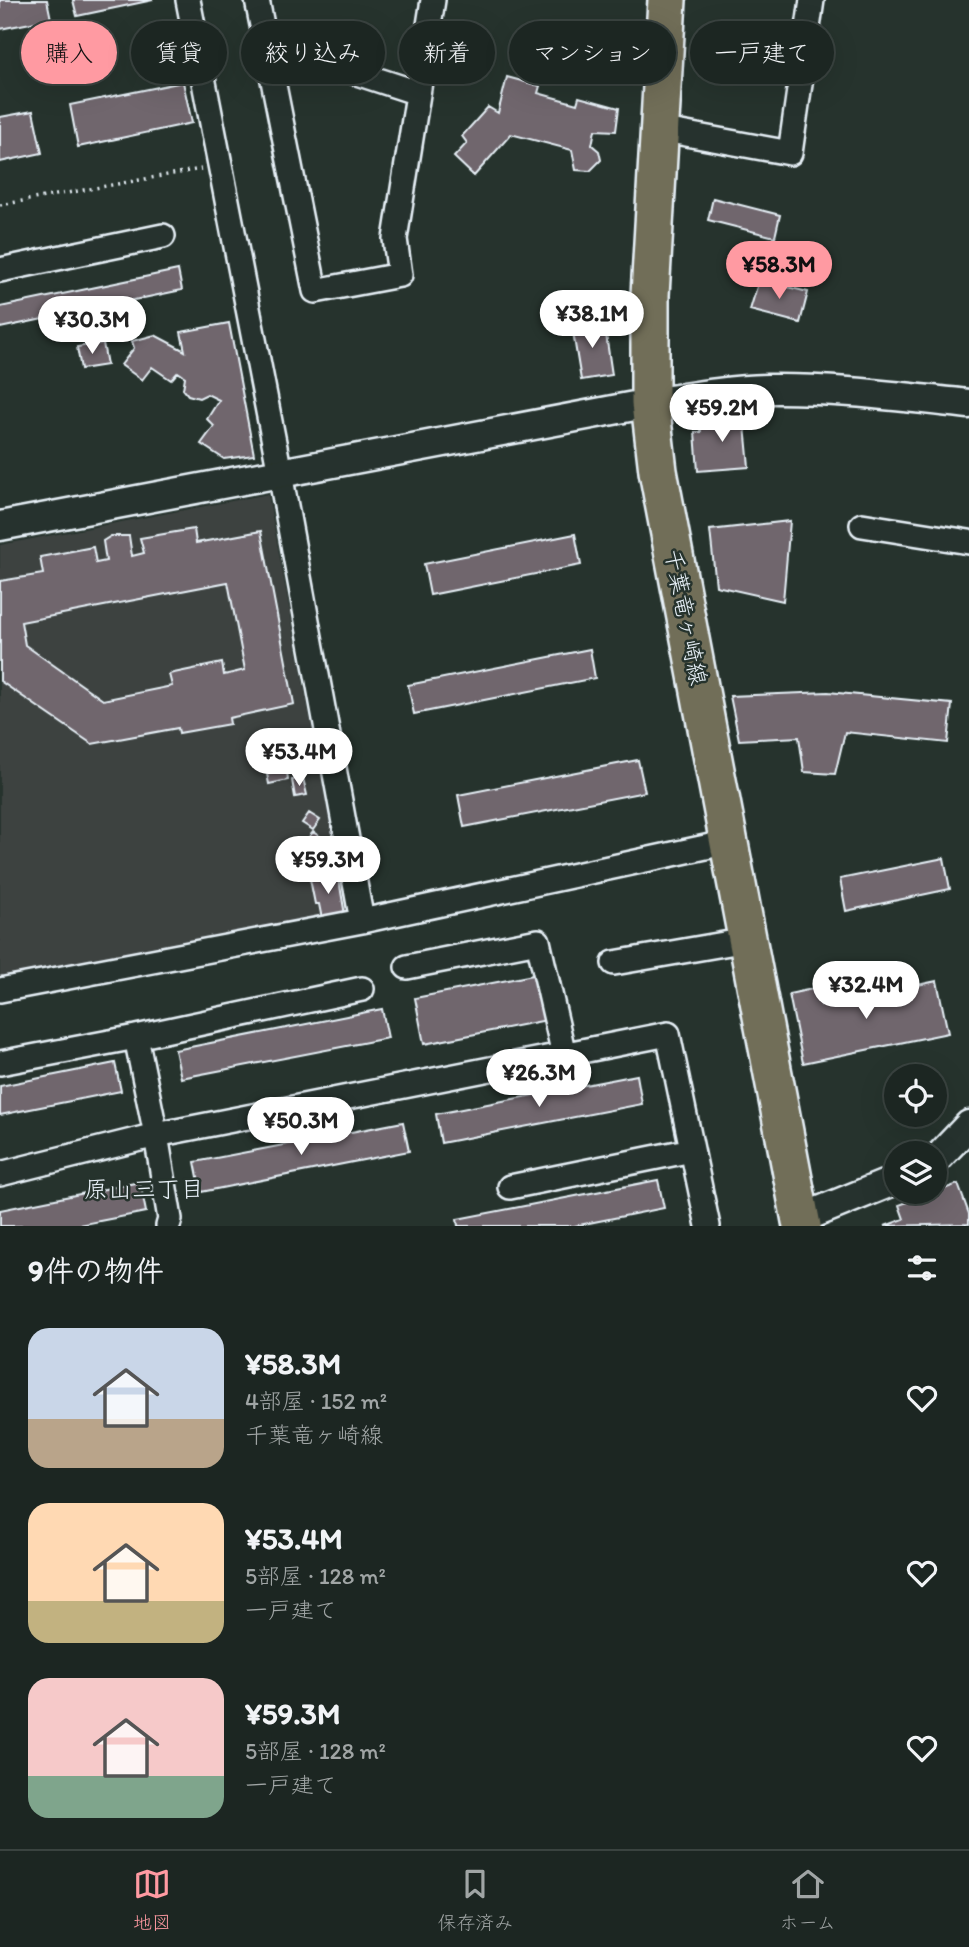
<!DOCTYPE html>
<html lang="ja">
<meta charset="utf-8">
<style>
:root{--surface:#1c2622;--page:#29322f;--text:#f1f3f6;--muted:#a0a5a5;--line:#3a4340;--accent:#ff9aa2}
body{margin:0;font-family:Itim,"Klee One",sans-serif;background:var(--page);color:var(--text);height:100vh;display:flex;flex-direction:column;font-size:26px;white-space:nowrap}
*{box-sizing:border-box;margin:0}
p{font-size:23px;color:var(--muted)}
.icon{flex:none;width:38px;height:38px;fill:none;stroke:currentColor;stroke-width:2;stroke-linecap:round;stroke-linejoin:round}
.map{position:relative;height:1226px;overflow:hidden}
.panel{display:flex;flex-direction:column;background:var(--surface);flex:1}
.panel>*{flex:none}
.hud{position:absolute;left:21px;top:21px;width:928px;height:63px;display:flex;gap:14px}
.fabs{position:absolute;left:884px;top:1064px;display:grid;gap:14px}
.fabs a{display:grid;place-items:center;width:63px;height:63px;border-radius:50%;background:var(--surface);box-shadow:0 7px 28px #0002,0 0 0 2px var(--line);font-size:35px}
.price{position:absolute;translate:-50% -60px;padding:0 16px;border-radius:24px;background:#fff;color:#222;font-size:23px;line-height:46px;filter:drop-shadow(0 2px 4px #0008)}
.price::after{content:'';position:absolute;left:50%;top:42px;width:21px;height:16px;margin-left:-10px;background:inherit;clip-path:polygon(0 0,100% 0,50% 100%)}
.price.active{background:var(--accent);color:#111}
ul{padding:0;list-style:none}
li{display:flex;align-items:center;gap:21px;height:175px;padding:0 28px}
li span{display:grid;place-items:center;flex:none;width:196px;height:140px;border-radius:21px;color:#555}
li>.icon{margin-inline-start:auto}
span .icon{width:84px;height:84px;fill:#fffc;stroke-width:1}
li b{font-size:30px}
h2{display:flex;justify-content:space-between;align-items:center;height:84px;padding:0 28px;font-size:30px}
.tag{padding:0 24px;border-radius:32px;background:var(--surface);box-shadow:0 7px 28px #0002,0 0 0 2px var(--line);font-size:24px;line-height:63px}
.tag.active{background:var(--accent);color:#111}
.tabs{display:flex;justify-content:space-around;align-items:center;height:98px;border-top:2px solid var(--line);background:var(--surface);font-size:19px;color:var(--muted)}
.tabs a{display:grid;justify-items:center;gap:4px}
.tabs .active{color:var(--accent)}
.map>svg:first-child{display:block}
.built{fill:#3c4240}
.building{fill:#6f666d;stroke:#e8f1f8;stroke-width:2;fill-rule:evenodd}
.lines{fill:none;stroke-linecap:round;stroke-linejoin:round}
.minor-casing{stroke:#e8f1f8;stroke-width:28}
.tertiary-casing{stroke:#e8f1f8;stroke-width:33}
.primary-casing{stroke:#e8f1f8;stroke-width:42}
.path{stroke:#e8f1f8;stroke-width:3.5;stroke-dasharray:2 5;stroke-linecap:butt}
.minor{stroke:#26332d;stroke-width:23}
.tertiary{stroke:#26332d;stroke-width:28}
.primary{stroke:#716e59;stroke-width:37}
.labels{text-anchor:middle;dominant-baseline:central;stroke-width:5;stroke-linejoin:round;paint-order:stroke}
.street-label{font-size:23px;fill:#e8f1f8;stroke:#26332d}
.neighbourhood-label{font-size:24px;fill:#e8f1f8;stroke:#26332d}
</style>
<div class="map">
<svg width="969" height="1226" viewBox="0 0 969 1226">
<rect width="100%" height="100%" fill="#26332d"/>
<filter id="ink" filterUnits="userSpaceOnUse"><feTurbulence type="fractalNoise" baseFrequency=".0143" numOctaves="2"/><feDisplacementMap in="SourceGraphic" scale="14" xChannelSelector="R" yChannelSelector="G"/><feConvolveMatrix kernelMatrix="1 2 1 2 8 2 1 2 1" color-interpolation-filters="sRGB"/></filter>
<g filter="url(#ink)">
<path class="built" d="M 268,494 L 347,913 L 0,983 L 0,545 Z"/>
<path class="building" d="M 0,0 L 47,0 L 51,19 L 0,29 Z
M 73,0 L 153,0 L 77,16 Z
M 507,77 L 540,86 L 538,93 L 577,104 L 579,97 L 619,108 L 616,131 L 595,130 L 592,145 L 599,151 L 601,160 L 590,171 L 576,170 L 572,150 L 511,134 L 474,176 L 454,157 L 467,143 L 462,136 L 488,107 L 498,113 Z
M 183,82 L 192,123 L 78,147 L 70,105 Z
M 33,111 L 42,153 L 0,162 L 0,117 Z
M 713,198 L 780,215 L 775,237 L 708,220 Z
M 178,270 L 182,290 L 0,328 L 0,307 Z
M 759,280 L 808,292 L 800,323 L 750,310 Z
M 604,321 L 612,375 L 581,380 L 572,326 Z
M 229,323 L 254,455 L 224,459 L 201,444 L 214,426 L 207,419 L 219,400 L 207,394 L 199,398 L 188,395 L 183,389 L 185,377 L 178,372 L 171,380 L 152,367 L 142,380 L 121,365 L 134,348 L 132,341 L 155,335 L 185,351 L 181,332 Z
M 103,343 L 107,365 L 81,369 L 77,347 Z
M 744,415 L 749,467 L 698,471 L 695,432 L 701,432 L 700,419 Z
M 790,521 L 783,601 L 716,586 L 710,530 Z
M 194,529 L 196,543 L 261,531 L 294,704 L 229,718 L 230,724 L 179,733 L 178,728 L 92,744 L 0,681 L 0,581 L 43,574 L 40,557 L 93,547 L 96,563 L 106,561 L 103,541 L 111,536 L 129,536 L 132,556 L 144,553 L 140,538 ZM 228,582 L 245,670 L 224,675 L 222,663 L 169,674 L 172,686 L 103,700 L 25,645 L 21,622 Z
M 575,534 L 581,565 L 430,595 L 424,564 Z
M 590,649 L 595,678 L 414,714 L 408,685 Z
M 828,692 L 952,704 L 948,743 L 845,732 L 835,774 L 804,772 L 799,737 L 739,740 L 730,696 Z
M 638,760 L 645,792 L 464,827 L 458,795 Z
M 287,771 L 288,780 L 269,784 L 267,774 Z
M 303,778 L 307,795 L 295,797 L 292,780 Z
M 309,813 L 320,820 L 313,830 L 302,823 Z
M 313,832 L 324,839 L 316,849 L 305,842 Z
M 944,858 L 950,889 L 846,911 L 840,879 Z
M 338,874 L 345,915 L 322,919 L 319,904 L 315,904 L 310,879 Z
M 538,974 L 547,1020 L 424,1044 L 415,998 Z
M 937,981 L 948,1033 L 803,1063 L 789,994 L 817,988 L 821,1005 Z
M 382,1009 L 388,1038 L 181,1078 L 175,1050 Z
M 115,1063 L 121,1091 L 0,1115 L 0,1086 Z
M 637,1075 L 642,1104 L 441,1143 L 436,1114 Z
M 403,1122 L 409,1151 L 201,1192 L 195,1162 Z
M 658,1180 L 664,1208 L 574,1226 L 458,1226 L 457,1219 Z
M 140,1182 L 146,1212 L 74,1226 L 0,1226 L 0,1210 Z
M 958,1184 L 969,1214 L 969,1224 L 885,1226 L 904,1219 L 899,1205 Z"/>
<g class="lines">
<g class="minor-casing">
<path id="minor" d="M 188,0 L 280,473 L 362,921
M 257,0 L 315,291 L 400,275 L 395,239 L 433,0
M 271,71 L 320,61 L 418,93
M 659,129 L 790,153 L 812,0
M 0,270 L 163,236
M 862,525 L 969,542
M 614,963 L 747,940
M 407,967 L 538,941 L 564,1055
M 0,990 L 362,921 L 729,842
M 0,1063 L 136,1037
M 0,1174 L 156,1135 L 136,1037 L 362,989
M 510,1187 L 692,1150
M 168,1226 L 170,1219 L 156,1135 L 668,1034 L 708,1226"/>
</g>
<g class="tertiary-casing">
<path id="tertiary" d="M 0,526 L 650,403 C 689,397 728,390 767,389 C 835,388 902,397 969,404
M 934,1162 L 969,1125
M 800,1219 L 896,1180"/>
</g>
<g class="primary-casing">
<path id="primary" d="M 667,0 L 650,295 L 650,403 L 658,471 L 802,1226"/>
</g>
<path class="path" d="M 0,205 L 201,169"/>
<use href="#minor" class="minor"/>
<use href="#tertiary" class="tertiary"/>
<use href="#primary" class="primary"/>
</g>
</g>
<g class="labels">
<g class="street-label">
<text transform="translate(686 617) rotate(79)">千葉竜ヶ崎線</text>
</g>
<g class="neighbourhood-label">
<text x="144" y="1188">原山三丁目</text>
</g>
</g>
</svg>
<div class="fabs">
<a><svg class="icon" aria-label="locate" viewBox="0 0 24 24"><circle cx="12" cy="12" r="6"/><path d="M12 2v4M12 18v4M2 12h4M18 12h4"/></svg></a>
<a><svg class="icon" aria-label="layers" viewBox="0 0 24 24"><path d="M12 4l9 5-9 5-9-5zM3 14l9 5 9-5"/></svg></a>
</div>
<b class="price active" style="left:779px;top:301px">¥58.3M</b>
<b class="price" style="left:592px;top:350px">¥38.1M</b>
<b class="price" style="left:92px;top:356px">¥30.3M</b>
<b class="price" style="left:722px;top:444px">¥59.2M</b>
<b class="price" style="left:299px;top:788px">¥53.4M</b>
<b class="price" style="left:328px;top:896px">¥59.3M</b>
<b class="price" style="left:866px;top:1021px">¥32.4M</b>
<b class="price" style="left:539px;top:1109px">¥26.3M</b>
<b class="price" style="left:301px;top:1157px">¥50.3M</b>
<div class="hud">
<a class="tag active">購入</a>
<a class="tag">賃貸</a>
<a class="tag">絞り込み</a>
<a class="tag">新着</a>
<a class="tag">マンション</a>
<a class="tag">一戸建て</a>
</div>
</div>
<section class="panel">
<h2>9件の物件<svg class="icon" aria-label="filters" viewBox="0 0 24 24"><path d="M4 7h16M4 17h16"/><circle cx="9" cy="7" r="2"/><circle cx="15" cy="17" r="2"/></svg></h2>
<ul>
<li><span style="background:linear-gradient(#c9d6e8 65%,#b9a48a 0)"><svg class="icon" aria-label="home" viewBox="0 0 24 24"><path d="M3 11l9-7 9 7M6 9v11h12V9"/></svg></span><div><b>¥58.3M</b><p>4部屋 · 152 m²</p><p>千葉竜ヶ崎線</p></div><svg class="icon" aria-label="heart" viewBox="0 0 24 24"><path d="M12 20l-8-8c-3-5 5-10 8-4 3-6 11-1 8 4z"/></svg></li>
<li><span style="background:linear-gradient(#ffd9b3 70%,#c2b280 0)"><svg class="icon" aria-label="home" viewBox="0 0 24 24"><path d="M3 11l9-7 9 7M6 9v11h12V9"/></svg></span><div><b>¥53.4M</b><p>5部屋 · 128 m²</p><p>一戸建て</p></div><svg class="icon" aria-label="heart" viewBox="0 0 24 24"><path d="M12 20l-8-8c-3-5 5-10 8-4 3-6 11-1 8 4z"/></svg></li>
<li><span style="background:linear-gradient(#f6c9c9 70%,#7fa58c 0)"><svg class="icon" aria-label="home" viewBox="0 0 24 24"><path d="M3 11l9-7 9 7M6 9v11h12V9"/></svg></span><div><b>¥59.3M</b><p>5部屋 · 128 m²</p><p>一戸建て</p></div><svg class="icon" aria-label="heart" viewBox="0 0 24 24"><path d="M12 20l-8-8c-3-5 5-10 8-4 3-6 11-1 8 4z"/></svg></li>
</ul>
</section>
<nav class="tabs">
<a class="active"><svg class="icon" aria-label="map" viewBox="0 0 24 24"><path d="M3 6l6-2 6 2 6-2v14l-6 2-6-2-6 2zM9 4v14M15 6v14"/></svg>地図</a>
<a><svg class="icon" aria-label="saved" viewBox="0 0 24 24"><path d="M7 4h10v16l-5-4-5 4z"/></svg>保存済み</a>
<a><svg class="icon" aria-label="home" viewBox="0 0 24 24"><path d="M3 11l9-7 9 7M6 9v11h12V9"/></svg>ホーム</a>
</nav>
